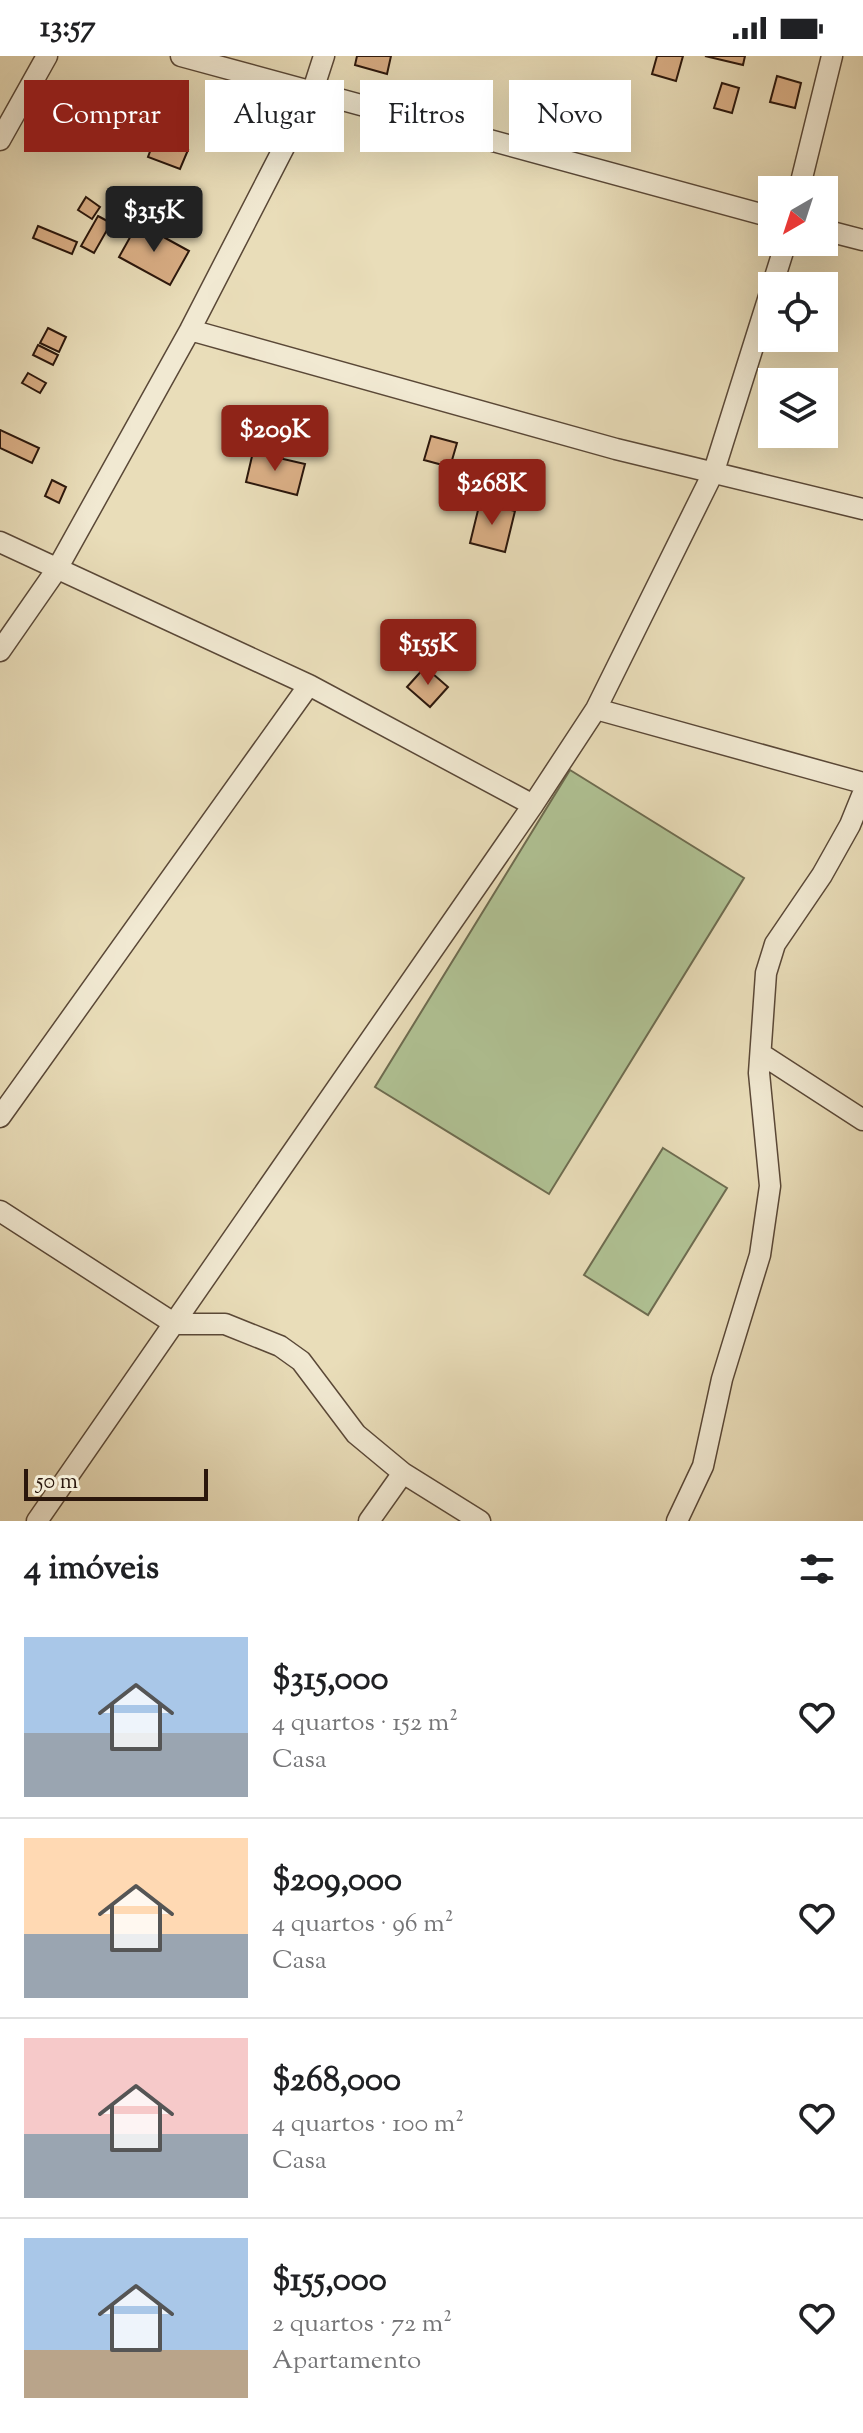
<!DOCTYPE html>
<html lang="pt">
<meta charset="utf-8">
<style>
:root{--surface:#fff;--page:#f6f6f6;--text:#202124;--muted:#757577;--line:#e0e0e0;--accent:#8f2418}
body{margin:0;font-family:"Sorts Mill Goudy",serif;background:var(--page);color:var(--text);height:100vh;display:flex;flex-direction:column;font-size:30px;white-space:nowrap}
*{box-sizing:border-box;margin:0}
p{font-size:26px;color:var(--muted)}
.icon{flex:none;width:44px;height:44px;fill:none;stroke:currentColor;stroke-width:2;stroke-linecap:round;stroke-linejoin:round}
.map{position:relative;height:1465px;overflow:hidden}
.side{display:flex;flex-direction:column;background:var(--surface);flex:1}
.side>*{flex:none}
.guide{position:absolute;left:24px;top:24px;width:816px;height:72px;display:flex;gap:16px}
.needle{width:52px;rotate:219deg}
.buttons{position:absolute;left:758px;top:120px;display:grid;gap:16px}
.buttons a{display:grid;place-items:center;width:80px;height:80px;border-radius:0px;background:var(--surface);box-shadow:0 8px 32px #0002;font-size:40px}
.scale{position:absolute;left:24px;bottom:20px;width:184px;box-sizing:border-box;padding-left:8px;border:4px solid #2b170c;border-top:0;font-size:22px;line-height:28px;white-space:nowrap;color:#2b170c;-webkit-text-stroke:6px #f1e9d2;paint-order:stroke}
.price{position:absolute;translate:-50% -68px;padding:0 18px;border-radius:8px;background:var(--accent);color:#fff;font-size:26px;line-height:52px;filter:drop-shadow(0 2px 4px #0008)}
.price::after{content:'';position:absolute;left:50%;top:48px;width:24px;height:18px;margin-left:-12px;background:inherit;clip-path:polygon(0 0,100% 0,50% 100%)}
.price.current{background:#222;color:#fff}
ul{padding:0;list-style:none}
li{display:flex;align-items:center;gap:24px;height:200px;padding:0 24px}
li+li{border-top:2px solid var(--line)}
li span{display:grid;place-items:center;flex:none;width:224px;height:160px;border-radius:0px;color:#555}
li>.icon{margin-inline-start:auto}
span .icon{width:96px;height:96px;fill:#fffc;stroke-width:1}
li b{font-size:34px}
h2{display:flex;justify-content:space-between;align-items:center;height:96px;padding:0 24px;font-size:34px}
.chip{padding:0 28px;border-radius:0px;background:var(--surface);box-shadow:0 8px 32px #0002;font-size:28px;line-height:72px}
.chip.current{background:var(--accent);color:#fff}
.status{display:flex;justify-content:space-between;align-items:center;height:56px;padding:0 40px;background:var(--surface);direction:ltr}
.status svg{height:22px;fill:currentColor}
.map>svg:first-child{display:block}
.green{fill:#b0c294;stroke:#6e6c50;stroke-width:2}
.building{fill:#d9ae85;stroke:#2b170c;stroke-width:2}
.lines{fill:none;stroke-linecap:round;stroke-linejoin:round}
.minor-casing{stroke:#5a4837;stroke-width:23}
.minor{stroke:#f1e9d2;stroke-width:20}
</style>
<div class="status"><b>13:57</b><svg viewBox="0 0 49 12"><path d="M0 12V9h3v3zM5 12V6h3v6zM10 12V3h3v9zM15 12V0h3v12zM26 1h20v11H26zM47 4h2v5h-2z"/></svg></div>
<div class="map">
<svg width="863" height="1465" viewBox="0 0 863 1465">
<rect width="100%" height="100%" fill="#e9ddb9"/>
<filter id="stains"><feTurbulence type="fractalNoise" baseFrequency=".0025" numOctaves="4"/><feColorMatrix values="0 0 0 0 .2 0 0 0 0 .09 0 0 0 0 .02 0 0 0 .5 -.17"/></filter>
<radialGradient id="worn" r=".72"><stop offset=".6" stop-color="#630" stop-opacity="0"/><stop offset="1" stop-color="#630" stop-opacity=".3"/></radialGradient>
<path class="green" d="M 570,714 L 744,822 L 549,1138 L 375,1031 Z
M 663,1092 L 727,1132 L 648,1259 L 584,1219 Z"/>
<path class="building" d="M 357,0 L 391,0 L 387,18 L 355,9 Z
M 657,0 L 683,0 L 676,25 L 652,18 Z
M 705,0 L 745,0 L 743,9 Z
M 777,20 L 801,27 L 795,52 L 770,46 Z
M 722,27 L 739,32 L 732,57 L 714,52 Z
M 608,42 L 622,46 L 616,66 L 602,62 Z
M 122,51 L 145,68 L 129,91 L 105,75 Z
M 227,53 L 266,69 L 256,91 L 218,74 Z
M 155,82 L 188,94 L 180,113 L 148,101 Z
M 86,141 L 100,151 L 92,163 L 78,154 Z
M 98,160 L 111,167 L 94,197 L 81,190 Z
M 138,167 L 189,195 L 170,229 L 119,201 Z
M 38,170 L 77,186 L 72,198 L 33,182 Z
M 48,272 L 66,281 L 59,296 L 40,287 Z
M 38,289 L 58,299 L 53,309 L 33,299 Z
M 28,317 L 46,327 L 40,337 L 22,327 Z
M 0,374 L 39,392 L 32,407 L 0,392 Z
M 431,380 L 457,387 L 450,411 L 424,404 Z
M 253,396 L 305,408 L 297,439 L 246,426 Z
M 52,424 L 66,431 L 59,447 L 45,440 Z
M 480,446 L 515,455 L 505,496 L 470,487 Z
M 425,611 L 448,631 L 430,651 L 407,631 Z"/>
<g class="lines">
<g class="minor-casing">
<path id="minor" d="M 181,0 L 772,161
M 0,84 L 47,0
M 799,134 L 832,0
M 824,174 L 863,184
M 190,274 L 616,393 L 863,453
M 0,486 L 309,629 L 533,749
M 0,595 L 57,513 L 190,274 L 312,37 L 324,0
M 596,653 L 863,727
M 761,998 L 863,1064
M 0,1061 L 309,629
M 0,1155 L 175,1268 L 225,1268 L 280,1290 L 301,1305 L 356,1378 L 403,1417 L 480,1465
M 37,1465 L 533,749 L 596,653 L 714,415 L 786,186
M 369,1465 L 403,1417
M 677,1465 L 703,1410 L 722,1323 L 760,1199 L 770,1130 L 759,1017 L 766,917 L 775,888 L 822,819 L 850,769 L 863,737"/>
</g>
<use href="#minor" class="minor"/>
</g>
<rect width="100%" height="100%" filter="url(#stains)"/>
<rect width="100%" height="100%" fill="url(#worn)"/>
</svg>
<div class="buttons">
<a><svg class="needle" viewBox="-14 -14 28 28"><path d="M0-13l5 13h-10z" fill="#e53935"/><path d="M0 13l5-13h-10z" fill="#757577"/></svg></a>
<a><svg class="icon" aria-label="locate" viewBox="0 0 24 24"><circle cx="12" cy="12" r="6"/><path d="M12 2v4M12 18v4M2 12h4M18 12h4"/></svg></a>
<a><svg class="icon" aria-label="layers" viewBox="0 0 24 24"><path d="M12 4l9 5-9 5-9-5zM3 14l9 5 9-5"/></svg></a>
</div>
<div class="scale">50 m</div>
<b class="price current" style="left:154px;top:198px">$315K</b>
<b class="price" style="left:275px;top:417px">$209K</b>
<b class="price" style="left:492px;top:471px">$268K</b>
<b class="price" style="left:428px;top:631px">$155K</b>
<div class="guide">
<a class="chip current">Comprar</a>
<a class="chip">Alugar</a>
<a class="chip">Filtros</a>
<a class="chip">Novo</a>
</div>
</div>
<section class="side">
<h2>4 imóveis<svg class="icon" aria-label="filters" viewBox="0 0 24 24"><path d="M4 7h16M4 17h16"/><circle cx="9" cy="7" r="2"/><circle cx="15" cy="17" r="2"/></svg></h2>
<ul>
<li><span style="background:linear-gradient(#a9c7e8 60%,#9aa5b1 0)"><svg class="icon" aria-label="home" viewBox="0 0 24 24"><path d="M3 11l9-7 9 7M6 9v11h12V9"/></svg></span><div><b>$315,000</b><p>4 quartos · 152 m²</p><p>Casa</p></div><svg class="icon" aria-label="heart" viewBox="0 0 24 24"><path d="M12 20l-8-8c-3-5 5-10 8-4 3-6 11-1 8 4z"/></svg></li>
<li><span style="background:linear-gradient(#ffd9b3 60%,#9aa5b1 0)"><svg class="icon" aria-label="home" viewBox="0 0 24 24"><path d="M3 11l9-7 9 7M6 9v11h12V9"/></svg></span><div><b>$209,000</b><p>4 quartos · 96 m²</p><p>Casa</p></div><svg class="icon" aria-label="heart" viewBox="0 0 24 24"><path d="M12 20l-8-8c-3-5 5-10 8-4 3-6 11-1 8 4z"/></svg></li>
<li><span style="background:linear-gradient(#f6c9c9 60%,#9aa5b1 0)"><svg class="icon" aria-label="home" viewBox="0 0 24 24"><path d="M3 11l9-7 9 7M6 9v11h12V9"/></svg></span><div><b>$268,000</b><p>4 quartos · 100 m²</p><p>Casa</p></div><svg class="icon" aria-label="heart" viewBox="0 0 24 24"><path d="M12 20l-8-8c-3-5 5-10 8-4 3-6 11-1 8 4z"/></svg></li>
<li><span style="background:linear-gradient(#a9c7e8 70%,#b9a48a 0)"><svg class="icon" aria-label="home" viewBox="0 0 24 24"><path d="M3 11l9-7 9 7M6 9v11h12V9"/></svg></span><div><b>$155,000</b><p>2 quartos · 72 m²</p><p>Apartamento</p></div><svg class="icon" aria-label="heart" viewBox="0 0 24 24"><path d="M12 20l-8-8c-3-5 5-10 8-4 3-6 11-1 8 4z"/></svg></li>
</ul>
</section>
